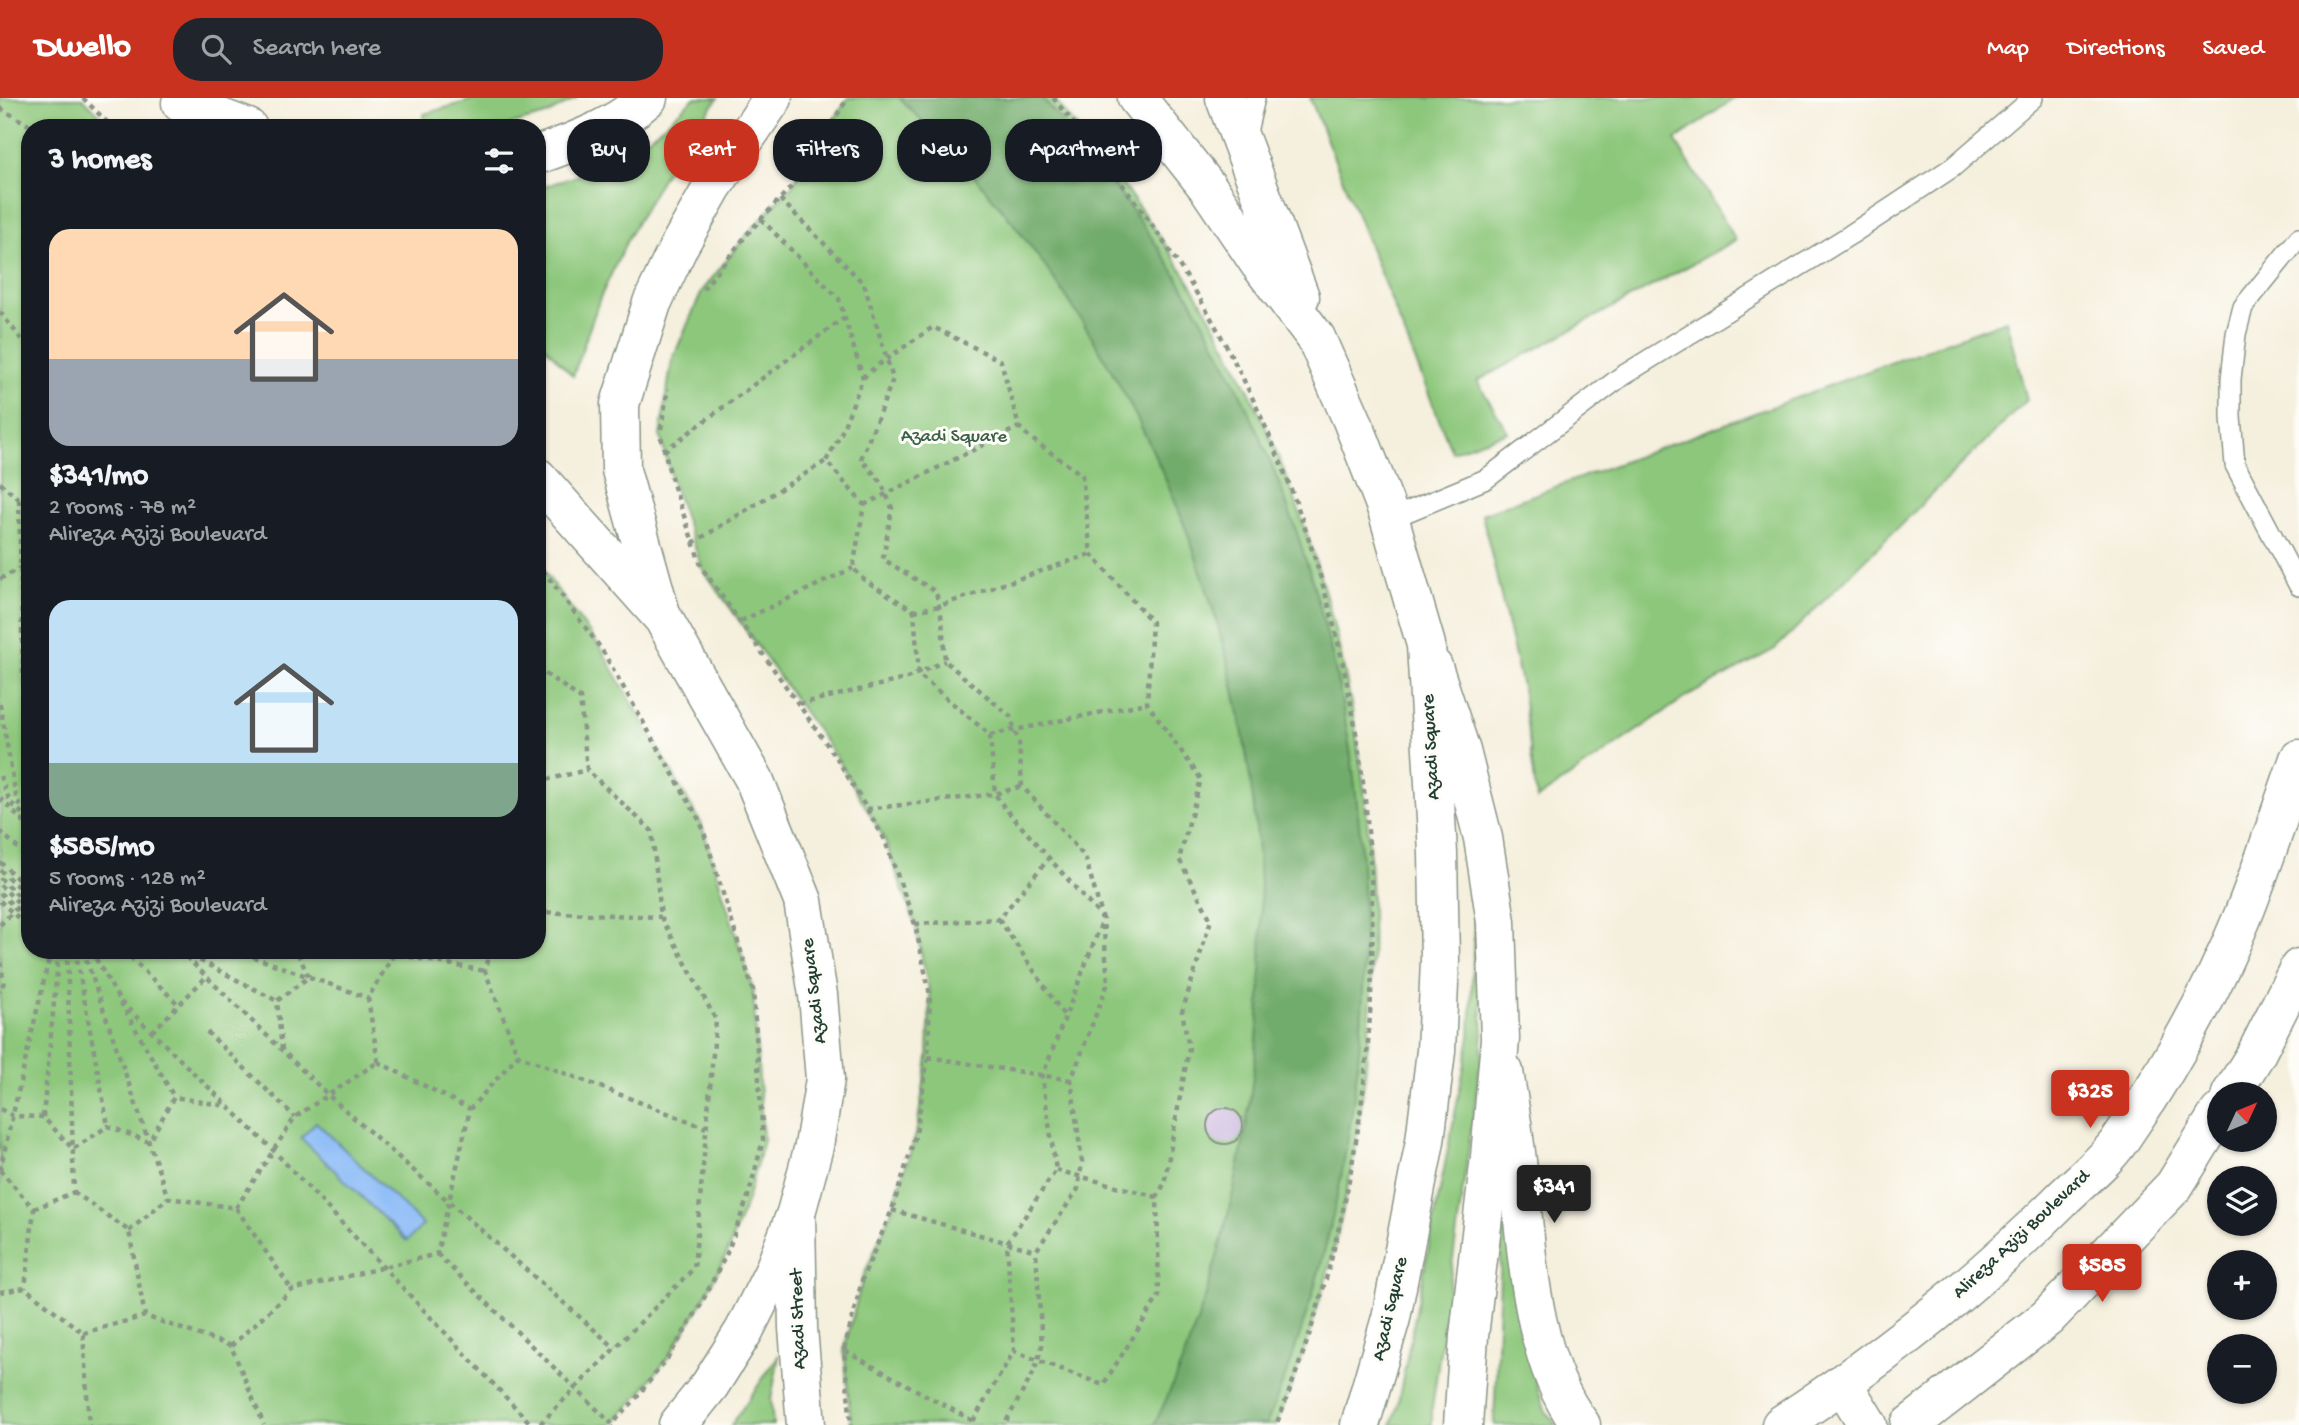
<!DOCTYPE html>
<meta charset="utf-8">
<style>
:root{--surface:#171b24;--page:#20242c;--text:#f1f3f6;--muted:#9ea1a6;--accent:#c8321e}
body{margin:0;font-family:"Gochi Hand",sans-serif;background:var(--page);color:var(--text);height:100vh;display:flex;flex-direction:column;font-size:26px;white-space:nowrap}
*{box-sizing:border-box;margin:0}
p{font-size:23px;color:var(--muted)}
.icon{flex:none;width:38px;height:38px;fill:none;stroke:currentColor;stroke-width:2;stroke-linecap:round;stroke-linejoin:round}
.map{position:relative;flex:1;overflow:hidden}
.sheet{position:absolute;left:21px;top:21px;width:525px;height:840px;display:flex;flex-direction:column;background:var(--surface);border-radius:28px;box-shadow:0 2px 5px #0004}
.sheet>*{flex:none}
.guide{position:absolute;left:567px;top:21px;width:665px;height:63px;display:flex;gap:14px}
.needle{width:46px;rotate:46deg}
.controls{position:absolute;left:2207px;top:984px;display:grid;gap:14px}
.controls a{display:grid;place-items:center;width:70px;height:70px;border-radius:50%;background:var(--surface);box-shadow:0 2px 5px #0004;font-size:35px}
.price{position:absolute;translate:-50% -60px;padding:0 16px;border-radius:7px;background:var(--accent);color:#fff;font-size:23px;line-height:46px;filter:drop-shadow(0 2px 4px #0008)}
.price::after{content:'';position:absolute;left:50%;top:42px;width:21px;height:16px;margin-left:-10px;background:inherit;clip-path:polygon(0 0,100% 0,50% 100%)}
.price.on{background:#222;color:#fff}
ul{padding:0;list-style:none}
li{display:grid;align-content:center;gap:14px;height:371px;padding:0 28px}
li span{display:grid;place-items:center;height:217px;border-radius:21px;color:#555}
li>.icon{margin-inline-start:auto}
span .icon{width:126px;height:126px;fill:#fffc;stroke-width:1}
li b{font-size:30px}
h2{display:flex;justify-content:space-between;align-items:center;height:84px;padding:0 28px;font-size:30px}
.tag{padding:0 24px;border-radius:28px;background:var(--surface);box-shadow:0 2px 5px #0004;font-size:24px;line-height:63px}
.tag.on{background:var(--accent);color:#fff}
header{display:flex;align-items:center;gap:42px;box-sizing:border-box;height:98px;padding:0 35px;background:var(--accent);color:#fff}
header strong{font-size:33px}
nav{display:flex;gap:38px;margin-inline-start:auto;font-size:24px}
.search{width:490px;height:63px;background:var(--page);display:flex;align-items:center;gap:18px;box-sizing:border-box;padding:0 24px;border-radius:28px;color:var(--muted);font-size:26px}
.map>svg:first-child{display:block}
.green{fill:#8dc77c;stroke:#568258;stroke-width:2}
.forest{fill:#72ac6c;stroke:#487450;stroke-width:2}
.water{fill:#8bbbf7;stroke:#557c96;stroke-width:2}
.building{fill:#cbb7e0}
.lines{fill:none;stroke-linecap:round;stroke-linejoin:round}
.lane-casing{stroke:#8a9688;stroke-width:22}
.secondary-casing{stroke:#8a9688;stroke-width:41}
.primary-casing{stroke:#8a9688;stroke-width:41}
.highway-casing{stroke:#8a9688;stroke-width:41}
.path{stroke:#8a9688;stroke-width:4.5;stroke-dasharray:5 5;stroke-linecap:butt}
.lane{stroke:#fff;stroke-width:19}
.secondary{stroke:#fff;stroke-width:38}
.primary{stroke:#fff;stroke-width:38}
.highway{stroke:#fff;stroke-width:38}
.labels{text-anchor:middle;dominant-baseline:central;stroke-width:6;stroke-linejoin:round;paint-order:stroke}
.park-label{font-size:19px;fill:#3a6046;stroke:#fdfcf7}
.street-label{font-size:19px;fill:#1f3d34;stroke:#fdfcf7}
</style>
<header>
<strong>Dwello</strong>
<div class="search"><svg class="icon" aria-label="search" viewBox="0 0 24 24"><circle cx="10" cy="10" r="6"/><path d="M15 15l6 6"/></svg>Search here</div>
<nav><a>Map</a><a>Directions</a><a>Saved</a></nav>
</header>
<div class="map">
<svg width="2299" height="1327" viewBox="0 0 2299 1327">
<rect width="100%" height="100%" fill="#fdfcf7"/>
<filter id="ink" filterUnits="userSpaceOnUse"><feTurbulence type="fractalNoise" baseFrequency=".0143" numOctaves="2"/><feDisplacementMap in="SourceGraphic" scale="14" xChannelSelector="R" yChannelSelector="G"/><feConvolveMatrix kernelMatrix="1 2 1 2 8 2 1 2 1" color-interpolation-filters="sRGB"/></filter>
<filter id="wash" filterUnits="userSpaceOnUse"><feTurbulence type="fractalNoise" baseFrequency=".00686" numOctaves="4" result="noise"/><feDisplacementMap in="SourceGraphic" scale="28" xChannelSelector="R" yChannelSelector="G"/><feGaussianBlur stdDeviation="1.57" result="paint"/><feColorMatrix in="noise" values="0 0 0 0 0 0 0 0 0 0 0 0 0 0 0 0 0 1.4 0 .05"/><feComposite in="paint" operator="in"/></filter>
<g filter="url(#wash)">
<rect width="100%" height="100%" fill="#f5efdd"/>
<path class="green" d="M 0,0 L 83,0 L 113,30 L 30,30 L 30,852 L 537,852 L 537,464 L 602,552 L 701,725 L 753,892 L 763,1042 L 748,1099 L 727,1155 L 700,1208 L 669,1258 L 633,1304 L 611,1327 L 0,1327 Z
M 479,0 L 577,0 L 546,17 L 501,29 L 424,30 L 424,16 Z
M 694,0 L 718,0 L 665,75 L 629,138 L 600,200 L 573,278 L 537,240 L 537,91 C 566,81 596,73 623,57 C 649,41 672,21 694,0 Z
M 848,0 L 1053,0 C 1107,64 1157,129 1200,201 C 1401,543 1426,961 1276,1327 L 851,1327 L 844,1252 L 863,1179 L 892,1112 L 916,1036 L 928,959 L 930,897 L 915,826 L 884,740 L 838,662 L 702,470 L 672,383 L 660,337 L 672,262 L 702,193 L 749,134 L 791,89 Z
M 1310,0 L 1735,0 L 1675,42 L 1736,142 L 1477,283 L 1508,334 L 1452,354 Z
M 2006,222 L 2027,302 L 1775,551 L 1686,599 L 1537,701 L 1522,589 L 1482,416 Z
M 1475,810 L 1483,935 L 1481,962 L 1432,1310 L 1432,1327 L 1391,1327 L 1397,1310 L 1470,939 Z
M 1505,1053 L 1519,1208 L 1538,1291 L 1545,1312 L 1557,1327 L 1494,1327 Z
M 779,1257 L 771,1302 L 773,1327 L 731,1327 Z"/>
<path class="forest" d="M 899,0 L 1042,0 C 1098,65 1151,132 1194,207 C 1392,553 1419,959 1266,1327 L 1154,1327 C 1197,1241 1224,1145 1242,1051 C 1314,666 1183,270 899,0 Z"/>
<path class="water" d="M 316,1024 L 423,1127 L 407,1143 L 301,1040 Z"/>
<g id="blocks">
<path class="building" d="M1207 1028a18 18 0 1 1 36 0a18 18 0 1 1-36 0Z"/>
</g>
</g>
<g filter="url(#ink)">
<use href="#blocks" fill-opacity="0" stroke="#8a9688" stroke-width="2"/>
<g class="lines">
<g class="lane-casing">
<path id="lane" d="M 1246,38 L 1255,0
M 2299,140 L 2243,209 L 2236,236 L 2231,281 L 2231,319 L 2235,367 L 2299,488
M 1390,421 L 1486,381 L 1622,278 L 1850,137 L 1953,69 L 2033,0"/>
</g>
<g class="secondary-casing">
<path id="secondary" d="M 1504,974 C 1510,1009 1515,1044 1519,1080 C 1527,1157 1532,1265 1581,1327
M 2231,996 L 2256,956 L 2299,870
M 1843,1286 L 1868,1327
M 1781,1327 C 1882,1261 1976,1187 2061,1102 C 2079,1084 2106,1063 2120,1042 C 2168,973 2210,898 2242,820 C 2263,768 2280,714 2299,661
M 1910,1327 L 2047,1220 L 2174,1088 L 2219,1015"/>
</g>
<g class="primary-casing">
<path id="primary" d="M 1433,569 L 1461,653 L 1483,740 L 1496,824 L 1500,941 L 1490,1059 L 1469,1238 L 1463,1327
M 796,1116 L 798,1230 L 806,1327"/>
</g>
<g class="highway-casing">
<path id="highway" d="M 1137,0 L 1209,91 L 1259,165 L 1316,240 L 1352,322 L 1387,412 L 1426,547 L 1438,755 L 1440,863 L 1436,953 L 1425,1043 L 1391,1220 L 1360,1327
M 1225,0 L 1300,199
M 181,5 L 248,30
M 537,57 C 578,43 616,28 648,0
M 537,379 L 663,520 L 754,681 L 803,803 L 818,897 L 825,981 L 814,1048 L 796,1115 L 773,1175 L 744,1233 L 710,1287 L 678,1327
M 660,512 L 621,372 L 620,306 L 652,205 L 679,148 L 713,88 L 773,0"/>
</g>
<path class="path" d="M 83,0 L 113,30
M 1053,0 C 1107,64 1157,129 1200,201 C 1401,543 1426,961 1276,1327
M 0,10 L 34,30
M 780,101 L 864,186 L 893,281 L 861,361 L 881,384 L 892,410 L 883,461 L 936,494 L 942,522 L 945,563 L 1010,618 L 1019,645 L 1022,688 L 1085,759 L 1103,821 L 1108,885 L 1071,982 L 1082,1064 L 1078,1091 L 1036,1153 L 1042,1248 L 1034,1274 L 1004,1327
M 761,121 L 839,201 L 863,280 L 840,338 L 826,363 L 864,407 L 853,470 L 863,481 L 914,513 L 919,577 L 990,637 L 995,696 L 1004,709 L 1103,821 L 1042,979 L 1056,1072 L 1007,1145 L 1014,1253 L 973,1323 L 974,1327
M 703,191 L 749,134 L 791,89 L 848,0
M 0,214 L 30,252
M 863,280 L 875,269 L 933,229 L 1001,263 L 1019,329 L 1029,339 L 1082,377 L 1091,456 L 1152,524 L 1147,605 L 1201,681 L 1179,761 L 1211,822 L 1182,914 L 1189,950 L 1164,1086 L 1157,1099 L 1159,1198 L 1103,1287 L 1014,1253
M 661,331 L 668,291
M 661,339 L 672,383 L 702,470 L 838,662 L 884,740 L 915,826 L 930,897 L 928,959 L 916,1036 L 892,1112 L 863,1179 L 844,1252 L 851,1327
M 664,353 L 845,219
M 0,385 L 19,401 L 30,401
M 19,401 L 26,703 L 30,707
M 864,407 L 1019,329
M 693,445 L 826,363
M 537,464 L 602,552 L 701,725 L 753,892 L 763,1042 L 748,1099 L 727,1155 L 700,1208 L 669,1258 L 633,1304 L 611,1327
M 0,481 L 20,470 L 30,482
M 914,513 L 939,508 L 1091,456
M 741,523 L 853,470
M 537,570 L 580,600 L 587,672 L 652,733 L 661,819 L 716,922 L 694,1170 L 539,1327
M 0,606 L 17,704 L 30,716
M 799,606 L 905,581 L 945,563
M 990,637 L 1147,605
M 0,678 L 10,704 L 30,723
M 537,684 L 587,672
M 0,700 L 30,731
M 867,711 L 995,696 L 1022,688
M 0,733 L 30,762
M 0,764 L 30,793
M 0,772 L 30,800
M 0,780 L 30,809
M 0,787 L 30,816
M 0,795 L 30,824
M 0,803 L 30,831
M 537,814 L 661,819
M 999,821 L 1065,919
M 915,826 L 999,821 L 1049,760
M 0,827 L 30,796
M 67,852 L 74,1094
M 75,852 L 108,1028
M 83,852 L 168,1100
M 91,852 L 174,999
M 123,852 L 179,907
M 179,852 L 328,997 L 615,1250
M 234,852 L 368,900
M 392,852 L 394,856 L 485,873
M 491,852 L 485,873 L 518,957 L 706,1030
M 74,853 L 111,852
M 182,853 L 277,903
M 0,864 L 4,884 L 0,894
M 121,904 L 273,1052 L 532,1327
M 152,934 L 206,879
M 207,934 L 295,1019
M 282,952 L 277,903 L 309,879 L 296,852
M 928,959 L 1071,982
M 378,964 L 368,900 L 394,856
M 378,964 L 470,1011
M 0,1011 L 13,1018 L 43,1019 L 73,1051 L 108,1028 L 149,1044 L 174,999 L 226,1008
M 43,1019 L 59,852
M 0,1072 L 51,852
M 0,1072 L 34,1111 L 25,1190
M 1056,1072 L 1157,1099
M 74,1094 L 129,1133 L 145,1218
M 236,1110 L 295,1019 L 378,964
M 34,1111 L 74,1094
M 892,1112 L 1036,1153
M 129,1133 L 168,1100 L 236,1110 L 292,1192
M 437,1156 L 612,1326
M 0,1194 L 25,1190 L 83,1235 L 89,1327
M 83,1235 L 145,1218 L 231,1248 L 264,1327
M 231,1248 L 292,1192 L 437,1156 L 470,1011 L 518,957
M 845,1253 L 973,1323"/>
<use href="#lane" class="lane"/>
<use href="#secondary" class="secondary"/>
<use href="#primary" class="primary"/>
<use href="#highway" class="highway"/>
</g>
</g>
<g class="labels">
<g class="park-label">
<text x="954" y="339">Azadi Square</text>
</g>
<g class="street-label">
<text transform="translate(1432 649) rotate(-93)">Azadi Square</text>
<text transform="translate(815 893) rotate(-97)">Azadi Square</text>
<text transform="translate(2022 1137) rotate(-43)">Alireza Azizi Boulevard</text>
<text transform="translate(1391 1211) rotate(-77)">Azadi Square</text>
<text transform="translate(799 1221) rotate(-92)">Azadi Street</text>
</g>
</g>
</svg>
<div class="controls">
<a><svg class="needle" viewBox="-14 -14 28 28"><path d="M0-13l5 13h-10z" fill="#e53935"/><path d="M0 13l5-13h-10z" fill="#9ea1a6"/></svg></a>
<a><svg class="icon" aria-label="layers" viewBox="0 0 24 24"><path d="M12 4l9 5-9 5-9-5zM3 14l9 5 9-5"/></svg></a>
<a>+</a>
<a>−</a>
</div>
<b class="price" style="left:2090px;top:1032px">$325</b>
<b class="price on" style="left:1554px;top:1127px">$341</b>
<b class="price" style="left:2102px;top:1206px">$585</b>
<div class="guide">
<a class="tag">Buy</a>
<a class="tag on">Rent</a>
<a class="tag">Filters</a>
<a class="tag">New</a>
<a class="tag">Apartment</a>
</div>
<section class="sheet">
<h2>3 homes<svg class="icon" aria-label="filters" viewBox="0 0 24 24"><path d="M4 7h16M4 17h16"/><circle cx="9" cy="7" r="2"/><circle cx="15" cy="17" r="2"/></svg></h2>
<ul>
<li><span style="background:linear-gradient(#ffd9b3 60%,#9aa5b1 0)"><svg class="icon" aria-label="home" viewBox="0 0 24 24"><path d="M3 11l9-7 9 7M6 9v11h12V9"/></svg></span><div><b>$341/mo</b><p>2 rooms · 78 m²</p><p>Alireza Azizi Boulevard</p></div></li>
<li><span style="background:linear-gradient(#bfe0f5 75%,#7fa58c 0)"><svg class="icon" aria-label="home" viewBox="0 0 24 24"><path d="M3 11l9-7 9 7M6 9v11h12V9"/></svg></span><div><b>$585/mo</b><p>5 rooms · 128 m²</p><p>Alireza Azizi Boulevard</p></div></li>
</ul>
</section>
</div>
